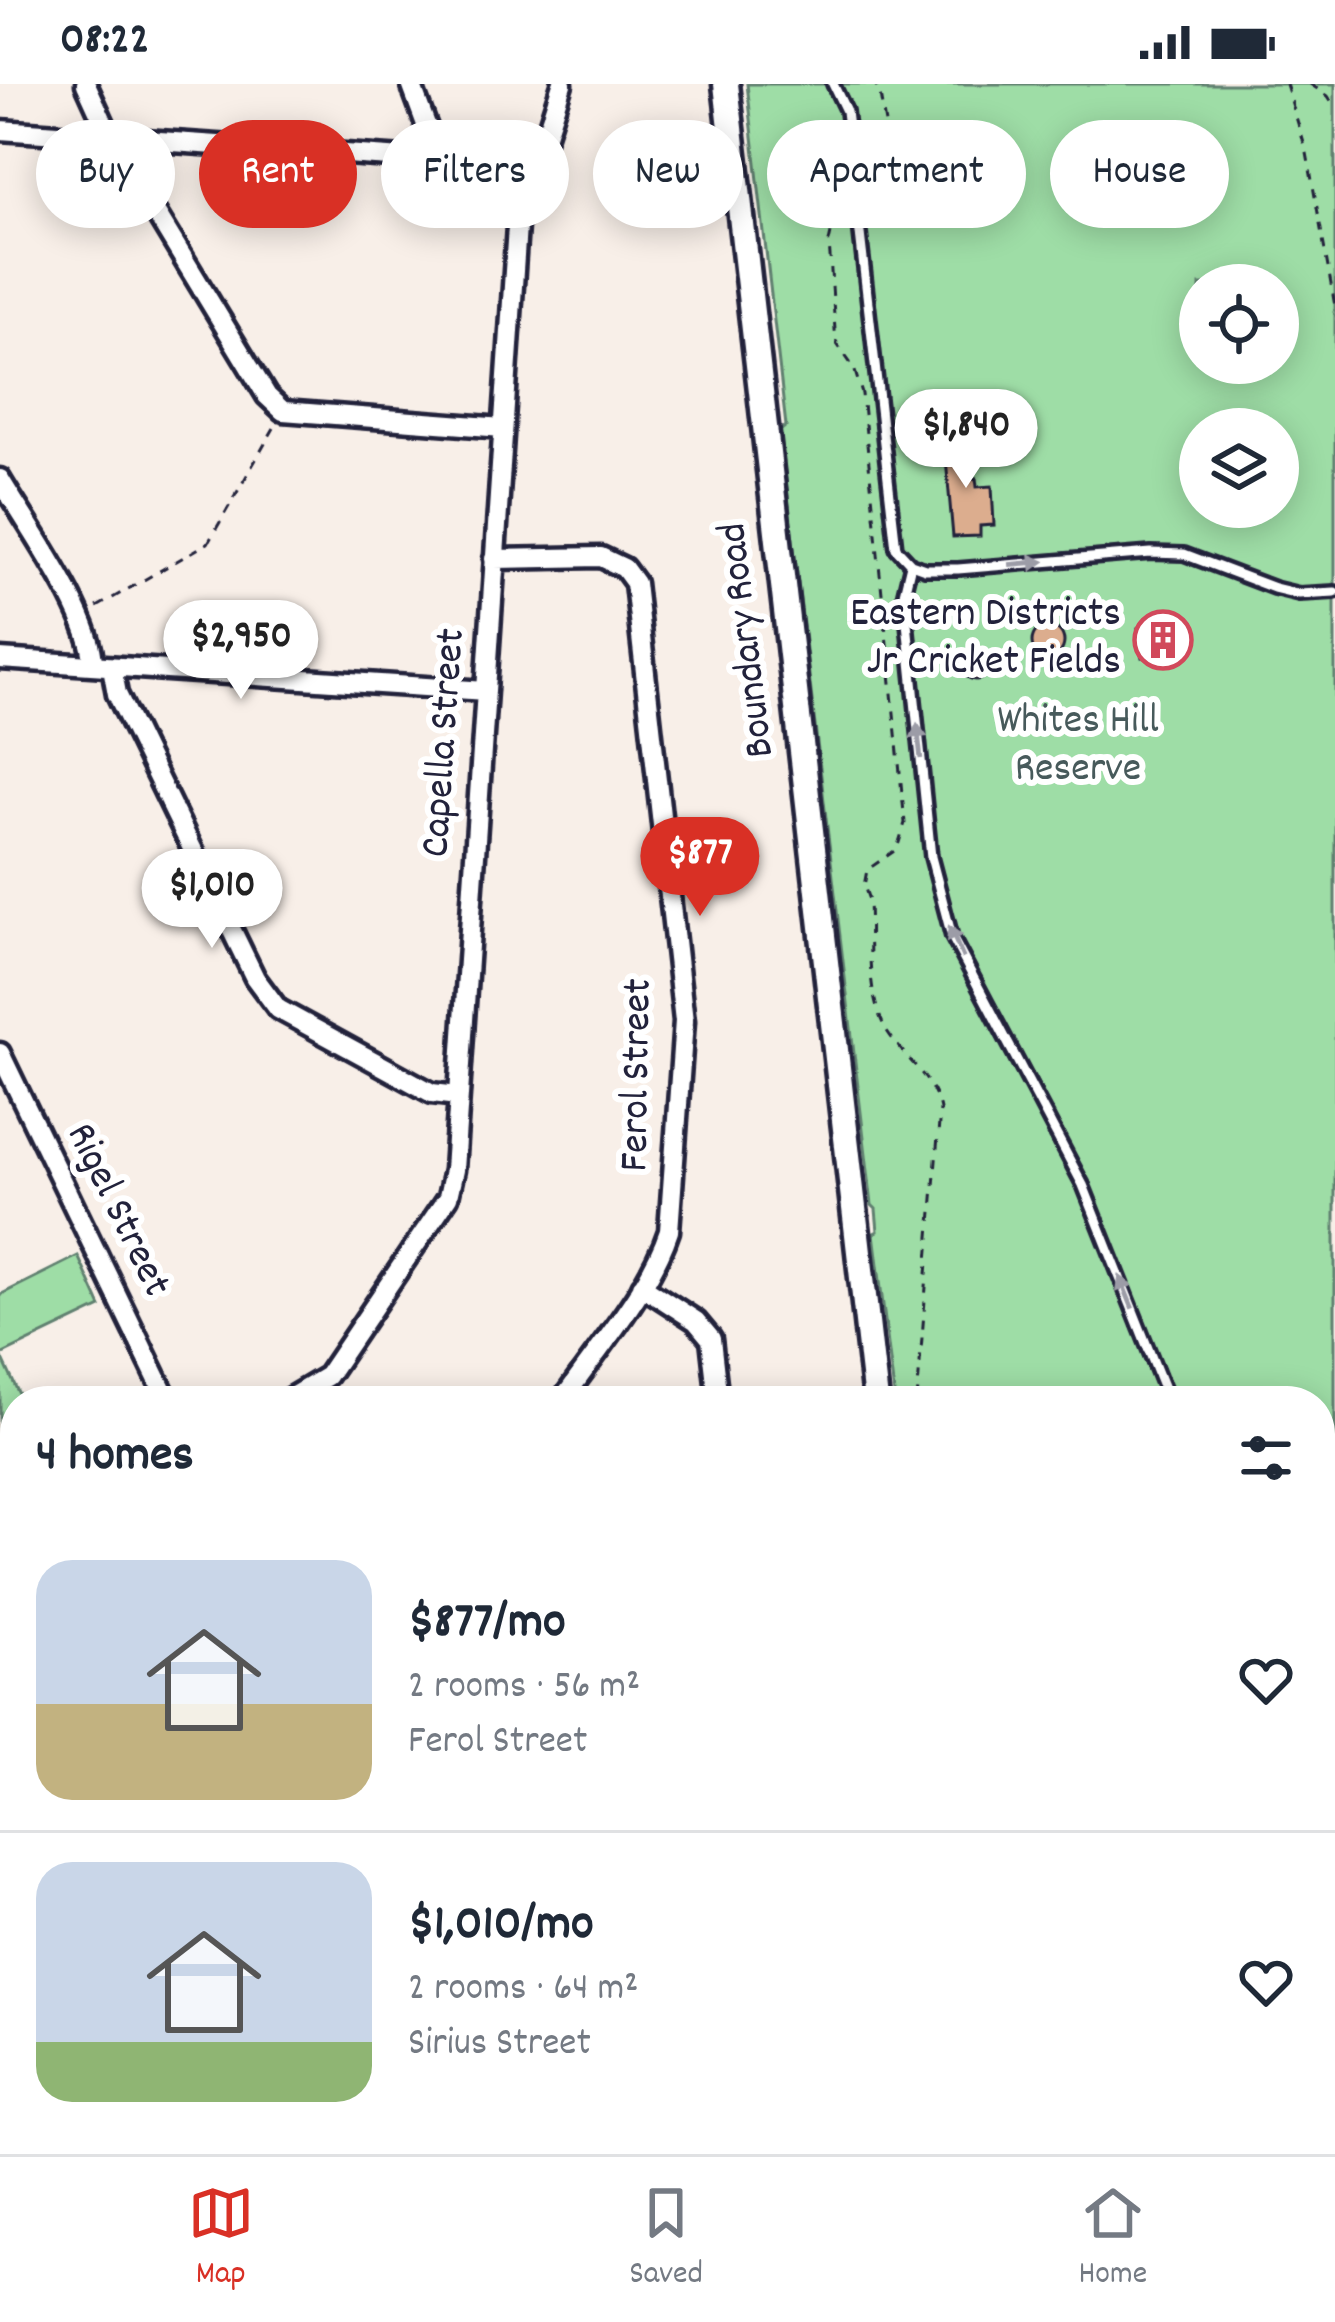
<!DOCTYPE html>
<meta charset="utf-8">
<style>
:root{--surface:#fff;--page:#f2f2f3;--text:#1f2937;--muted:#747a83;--line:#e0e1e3;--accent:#d93025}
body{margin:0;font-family:Dekko,sans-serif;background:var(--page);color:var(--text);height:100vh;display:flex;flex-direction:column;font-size:45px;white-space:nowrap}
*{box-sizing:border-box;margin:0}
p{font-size:39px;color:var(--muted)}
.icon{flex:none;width:66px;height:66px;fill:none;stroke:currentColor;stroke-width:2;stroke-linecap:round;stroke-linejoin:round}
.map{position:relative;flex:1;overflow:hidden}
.panel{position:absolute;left:0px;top:1302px;width:1335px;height:768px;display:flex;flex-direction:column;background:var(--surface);border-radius:48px 48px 0 0;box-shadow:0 6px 30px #0003}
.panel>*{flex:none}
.top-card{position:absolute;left:36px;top:36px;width:1263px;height:108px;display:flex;gap:24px}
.fabs{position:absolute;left:1179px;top:180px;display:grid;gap:24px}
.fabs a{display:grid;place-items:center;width:120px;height:120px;border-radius:50%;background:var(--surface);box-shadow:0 6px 30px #0003;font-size:60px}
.price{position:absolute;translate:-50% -102px;padding:0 27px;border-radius:42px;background:#fff;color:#222;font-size:39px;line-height:78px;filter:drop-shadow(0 3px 6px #0008)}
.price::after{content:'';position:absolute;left:50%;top:72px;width:36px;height:27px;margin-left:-18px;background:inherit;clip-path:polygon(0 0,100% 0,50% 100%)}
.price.selected{background:var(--accent);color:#fff}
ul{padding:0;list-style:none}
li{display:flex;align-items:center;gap:36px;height:300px;padding:0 36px}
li+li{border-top:3px solid var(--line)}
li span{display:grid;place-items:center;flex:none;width:336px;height:240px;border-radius:36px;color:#555}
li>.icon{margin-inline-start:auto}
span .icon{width:144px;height:144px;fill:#fffc;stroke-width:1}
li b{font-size:51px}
h2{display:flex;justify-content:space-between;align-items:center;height:144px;padding:0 36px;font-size:51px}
.chip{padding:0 42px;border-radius:54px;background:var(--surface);box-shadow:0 6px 30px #0003;font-size:42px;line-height:108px}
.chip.selected{background:var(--accent);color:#fff}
.status{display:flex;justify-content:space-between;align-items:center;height:84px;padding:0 60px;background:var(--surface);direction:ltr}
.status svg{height:33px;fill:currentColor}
.tabs{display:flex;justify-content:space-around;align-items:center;height:168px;border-top:3px solid var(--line);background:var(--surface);font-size:33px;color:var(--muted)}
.tabs a{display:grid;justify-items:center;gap:6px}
.tabs .selected{color:var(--accent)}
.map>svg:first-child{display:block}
.built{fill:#f0dbcd}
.green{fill:#9edda6;stroke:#608070;stroke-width:3;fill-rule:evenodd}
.building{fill:#dcad8e;stroke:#22223b;stroke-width:3}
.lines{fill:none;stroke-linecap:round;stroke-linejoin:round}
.lane-casing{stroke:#22223b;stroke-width:18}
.street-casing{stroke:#22223b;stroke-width:27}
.secondary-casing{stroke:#22223b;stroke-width:33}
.primary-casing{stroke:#22223b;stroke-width:36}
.path{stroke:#22223b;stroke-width:3;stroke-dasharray:9 9;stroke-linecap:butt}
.lane{stroke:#fff;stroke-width:9}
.street{stroke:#fff;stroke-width:18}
.secondary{stroke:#fff;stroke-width:24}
.primary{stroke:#fbdf96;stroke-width:27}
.oneway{fill:#9c9ca7}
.labels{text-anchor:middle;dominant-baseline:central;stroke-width:12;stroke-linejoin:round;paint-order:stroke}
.poi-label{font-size:42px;fill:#22223b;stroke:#fff;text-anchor:end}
.street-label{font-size:42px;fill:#22223b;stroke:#fff}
.park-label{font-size:42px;fill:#475a5b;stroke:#fff}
</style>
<div class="status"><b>08:22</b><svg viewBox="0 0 49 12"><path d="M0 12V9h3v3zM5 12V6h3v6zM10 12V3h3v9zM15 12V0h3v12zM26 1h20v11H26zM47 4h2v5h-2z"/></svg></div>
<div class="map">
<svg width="1335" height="2070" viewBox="0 0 1335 2070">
<rect width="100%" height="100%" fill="#f8efe8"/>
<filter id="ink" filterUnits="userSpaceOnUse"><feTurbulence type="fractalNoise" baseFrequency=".00833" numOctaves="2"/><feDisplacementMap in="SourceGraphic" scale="24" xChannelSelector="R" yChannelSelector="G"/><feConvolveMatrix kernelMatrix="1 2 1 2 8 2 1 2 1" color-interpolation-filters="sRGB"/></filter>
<g filter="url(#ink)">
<path class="built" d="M 335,2055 L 516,2055 L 498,2070 L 340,2070 Z"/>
<path class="green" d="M 747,0 L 1335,0 L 1335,2070 L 595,2070 L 611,2055 L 1320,2055 L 1320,1317 L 895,1317 L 874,1149 L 878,1147 L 876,1125 L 872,1121 L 780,347 L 786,342 ZM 1200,201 L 1278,201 L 1278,279 L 1200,279 ZM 1200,345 L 1278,345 L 1278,423 L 1200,423 Z
M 78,1172 L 101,1223 L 1,1271 L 22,1317 L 15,1317 L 14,1462 L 0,1461 L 0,1211 Z"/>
<path class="building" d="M 970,352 L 973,395 L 976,394 L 977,403 L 992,402 L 994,441 L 980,442 L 980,452 L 953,453 L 944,353 Z
M 1185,538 L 1189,567 L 1142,573 L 1138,544 Z
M1032 558a16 16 0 1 1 32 0a16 16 0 1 1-32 0Z
M960 580a16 16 0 1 1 32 0a16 16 0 1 1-32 0Z"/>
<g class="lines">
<g class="lane-casing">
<path id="lane" d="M 833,0 L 846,27 L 896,464 L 911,480 L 925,485 L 958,485 L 1151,469 L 1184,470 L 1274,504 L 1299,510 L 1335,508
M 911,480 L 904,509 L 931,773 L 952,853 L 1083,1101 L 1169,1317
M 1320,1518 L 1335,1527"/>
</g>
<g class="street-casing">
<path id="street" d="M 86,0 L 111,55 L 267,312 L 283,327 L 503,344
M 411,0 L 428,46 L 427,76
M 0,46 L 505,81 L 533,95
M 0,395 C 25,438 94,534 93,581
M 494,475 L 601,473 L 624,484 L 635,499 L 684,937 L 669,1147 C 650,1205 597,1266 562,1317
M 0,575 L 486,607
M 112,583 L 117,610 L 255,894 L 278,925 L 432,1009 L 458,1012
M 0,969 L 168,1317
M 642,1202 L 696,1237 L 711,1255 L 718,1317
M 285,1317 L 327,1292 L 448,1113 L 454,1086 L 517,142 L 562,0
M 0,1595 L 15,1585
M 0,1626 L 15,1617
M 0,2008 L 15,2012
M 62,2055 L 73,2070"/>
</g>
<g class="secondary-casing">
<path id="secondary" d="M 726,0 L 876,1317
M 558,2070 L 575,2055"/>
</g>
<g class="primary-casing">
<path id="primary" d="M 0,1757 L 15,1762
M 292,2055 L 295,2070"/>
</g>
<path class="path" d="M 1286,0 L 1307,69 L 1335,222
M 1310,0 L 1328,12 L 1335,23
M 870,112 L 886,109 L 895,97 L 880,11 L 875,0
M 844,118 L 837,122 L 829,158 L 835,246 L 837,260 L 854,284 L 862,310 L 905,739 L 897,765 L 867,786 L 864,802 L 869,816 C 871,857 865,911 887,947 C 905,975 933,993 940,1026 L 917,1317
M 97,523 L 208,459 L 274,344
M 1320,1589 L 1335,1596
M 1320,1668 L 1335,1671
M 1320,1842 L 1335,1864
M 266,2055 L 269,2070
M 320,2055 L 324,2070
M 906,2055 L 907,2070"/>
<use href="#lane" class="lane"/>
<use href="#street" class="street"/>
<use href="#secondary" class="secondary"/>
<use href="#primary" class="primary"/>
</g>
<defs><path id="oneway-solid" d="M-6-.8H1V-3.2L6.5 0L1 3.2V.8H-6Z" transform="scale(3)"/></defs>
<g class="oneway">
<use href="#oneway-solid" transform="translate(1027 479) rotate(-5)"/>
<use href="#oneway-solid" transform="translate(919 657) rotate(-96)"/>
<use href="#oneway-solid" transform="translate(956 858) rotate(-114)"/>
<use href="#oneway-solid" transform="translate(1126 1208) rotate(-112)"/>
</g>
</g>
<defs>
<g id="building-ring" transform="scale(3)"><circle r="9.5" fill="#fff" stroke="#d1495b" stroke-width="1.5"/><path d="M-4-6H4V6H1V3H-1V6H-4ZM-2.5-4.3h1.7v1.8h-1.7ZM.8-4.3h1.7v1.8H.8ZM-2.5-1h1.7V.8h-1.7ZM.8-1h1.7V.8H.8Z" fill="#d1495b"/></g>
</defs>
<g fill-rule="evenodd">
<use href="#building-ring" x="1163" y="556"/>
</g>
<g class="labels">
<g class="poi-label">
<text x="1121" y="532">Eastern Districts<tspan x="1121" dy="48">Jr Cricket Fields</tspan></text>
</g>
<g class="street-label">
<text transform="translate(749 556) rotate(-97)">Boundary Road</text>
<text transform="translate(446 659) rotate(-86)">Capella Street</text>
<text transform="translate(639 991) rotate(-89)">Ferol Street</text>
<text transform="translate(116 1127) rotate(64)">Rigel Street</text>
</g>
<g class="park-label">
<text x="1078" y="639">Whites Hill<tspan x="1078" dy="48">Reserve</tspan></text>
</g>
</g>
</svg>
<div class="fabs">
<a><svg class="icon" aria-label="locate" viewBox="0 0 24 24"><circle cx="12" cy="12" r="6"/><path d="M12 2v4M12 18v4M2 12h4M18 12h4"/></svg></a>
<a><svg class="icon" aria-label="layers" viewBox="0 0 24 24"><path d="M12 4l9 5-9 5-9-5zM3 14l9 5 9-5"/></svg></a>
</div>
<b class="price" style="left:966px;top:407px">$1,840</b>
<b class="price" style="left:241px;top:618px">$2,950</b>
<b class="price selected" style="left:700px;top:835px">$877</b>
<b class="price" style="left:212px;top:867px">$1,010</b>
<div class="top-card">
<a class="chip">Buy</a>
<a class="chip selected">Rent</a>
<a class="chip">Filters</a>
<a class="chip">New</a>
<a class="chip">Apartment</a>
<a class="chip">House</a>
</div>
<section class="panel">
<h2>4 homes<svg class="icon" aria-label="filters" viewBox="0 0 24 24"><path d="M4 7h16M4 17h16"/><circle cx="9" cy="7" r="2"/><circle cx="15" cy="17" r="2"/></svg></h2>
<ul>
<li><span style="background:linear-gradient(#c9d6e8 60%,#c2b280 0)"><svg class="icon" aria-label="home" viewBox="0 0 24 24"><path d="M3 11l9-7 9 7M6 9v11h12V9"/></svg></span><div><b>$877/mo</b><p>2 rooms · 56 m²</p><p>Ferol Street</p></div><svg class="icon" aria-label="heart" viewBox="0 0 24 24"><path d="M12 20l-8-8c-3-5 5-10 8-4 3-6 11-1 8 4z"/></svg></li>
<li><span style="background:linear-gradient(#c9d6e8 75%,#8fb573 0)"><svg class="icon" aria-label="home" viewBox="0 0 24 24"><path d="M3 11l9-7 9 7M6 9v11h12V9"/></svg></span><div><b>$1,010/mo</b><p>2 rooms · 64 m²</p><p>Sirius Street</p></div><svg class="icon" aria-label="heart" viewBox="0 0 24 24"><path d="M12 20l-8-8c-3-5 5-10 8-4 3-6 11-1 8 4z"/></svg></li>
</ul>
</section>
</div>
<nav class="tabs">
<a class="selected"><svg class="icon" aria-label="map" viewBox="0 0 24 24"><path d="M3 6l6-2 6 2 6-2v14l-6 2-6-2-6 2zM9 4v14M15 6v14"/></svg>Map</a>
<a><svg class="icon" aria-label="saved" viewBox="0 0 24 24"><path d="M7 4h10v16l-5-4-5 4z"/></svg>Saved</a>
<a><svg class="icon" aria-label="home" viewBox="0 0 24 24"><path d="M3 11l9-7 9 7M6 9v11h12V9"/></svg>Home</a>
</nav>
